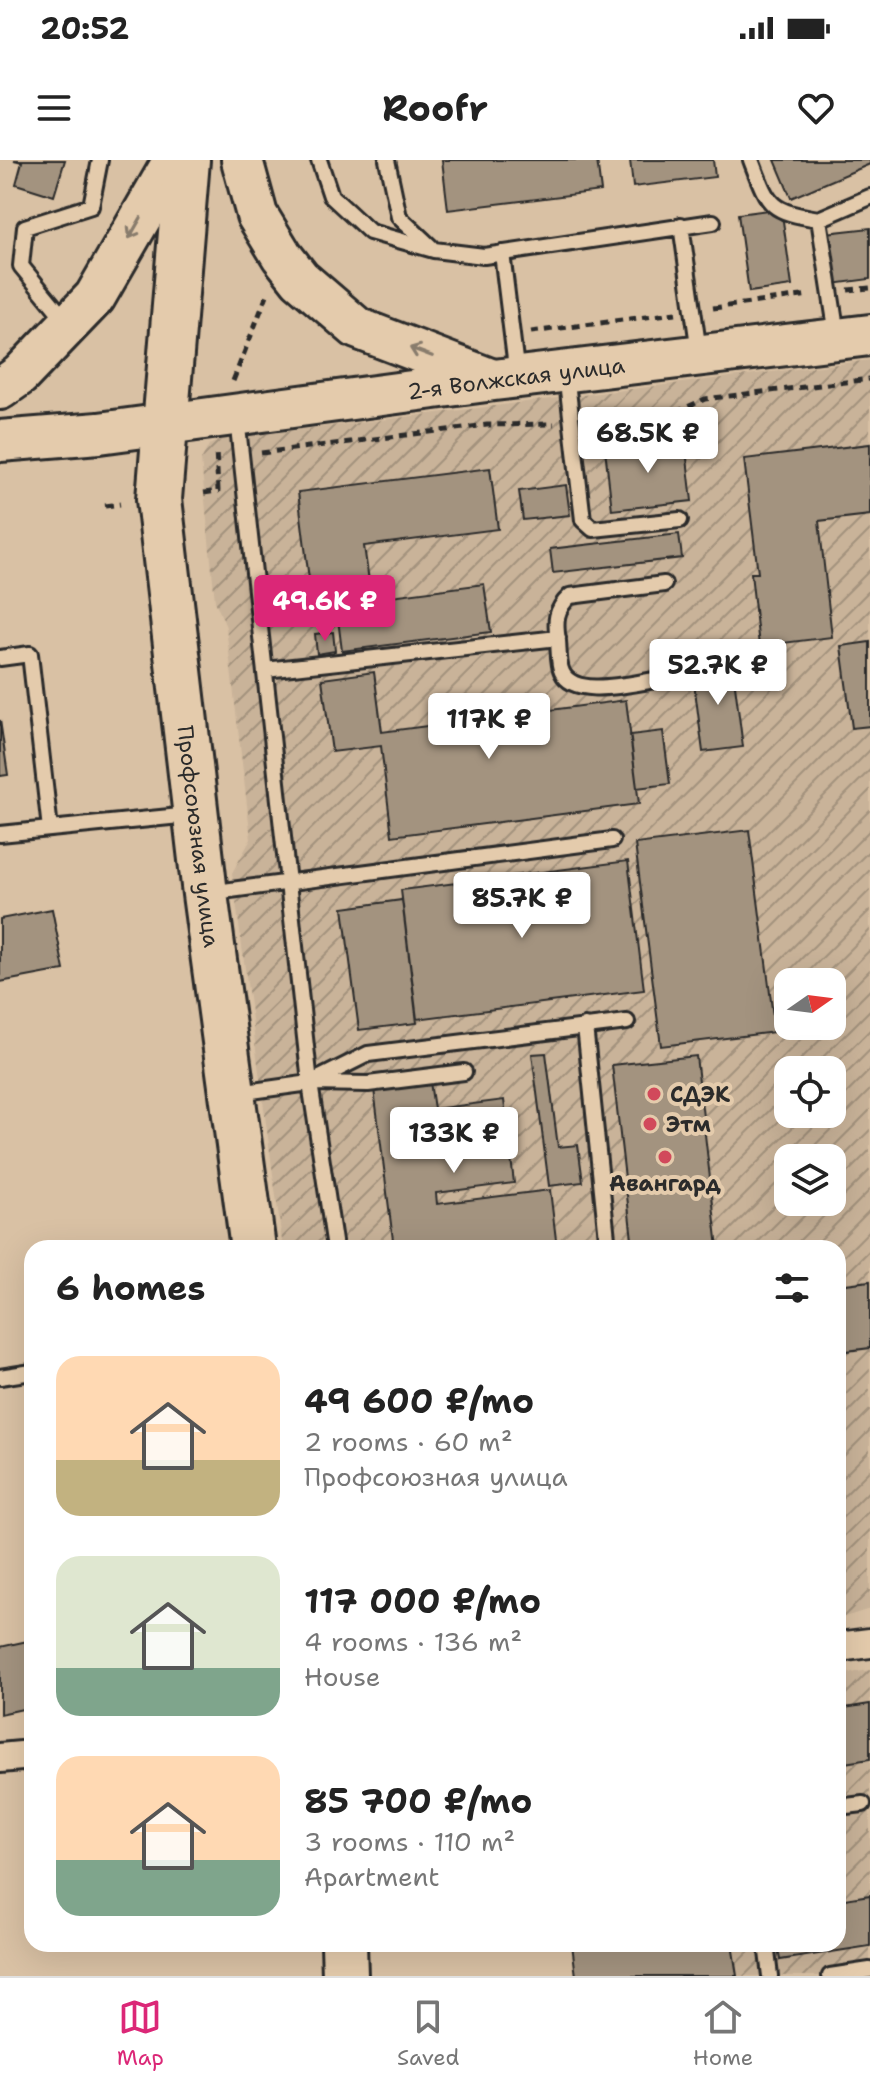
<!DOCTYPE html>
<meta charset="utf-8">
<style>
:root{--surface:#fff;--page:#f6f6f6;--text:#222;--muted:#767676;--line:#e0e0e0;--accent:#db2777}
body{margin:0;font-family:"Shantell Sans",sans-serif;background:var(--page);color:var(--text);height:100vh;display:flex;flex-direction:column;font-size:30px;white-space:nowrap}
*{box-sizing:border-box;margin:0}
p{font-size:26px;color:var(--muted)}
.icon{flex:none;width:44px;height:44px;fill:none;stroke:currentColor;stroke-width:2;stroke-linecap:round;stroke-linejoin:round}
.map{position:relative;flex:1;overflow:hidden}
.drawer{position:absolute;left:24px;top:1080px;width:822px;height:712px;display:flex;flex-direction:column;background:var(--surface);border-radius:24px;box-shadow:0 8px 32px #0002}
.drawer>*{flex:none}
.needle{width:52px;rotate:76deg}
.fabs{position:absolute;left:774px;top:808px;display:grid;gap:16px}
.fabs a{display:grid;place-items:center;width:72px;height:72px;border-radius:16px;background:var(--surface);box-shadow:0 8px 32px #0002;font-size:40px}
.price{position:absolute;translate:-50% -68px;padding:0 18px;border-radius:8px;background:#fff;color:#222;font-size:26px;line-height:52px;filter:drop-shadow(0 2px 4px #0008)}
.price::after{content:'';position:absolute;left:50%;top:48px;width:24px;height:18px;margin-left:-12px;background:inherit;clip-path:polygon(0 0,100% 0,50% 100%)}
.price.on{background:var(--accent);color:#fff}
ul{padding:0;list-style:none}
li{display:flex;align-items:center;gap:24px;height:200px;padding:0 32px}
li span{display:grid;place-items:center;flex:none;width:224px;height:160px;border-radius:24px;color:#555}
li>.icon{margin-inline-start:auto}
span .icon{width:96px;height:96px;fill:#fffc;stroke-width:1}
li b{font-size:34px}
h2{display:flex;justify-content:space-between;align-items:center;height:96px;padding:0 32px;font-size:34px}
.status{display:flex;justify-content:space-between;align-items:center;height:56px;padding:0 40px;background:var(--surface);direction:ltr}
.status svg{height:22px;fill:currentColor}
header{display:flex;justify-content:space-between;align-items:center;height:104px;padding:0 32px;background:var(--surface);font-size:36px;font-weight:700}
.tab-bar{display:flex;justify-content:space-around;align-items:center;height:112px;border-top:2px solid var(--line);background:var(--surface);font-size:22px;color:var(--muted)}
.tab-bar a{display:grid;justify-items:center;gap:4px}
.tab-bar .on{color:var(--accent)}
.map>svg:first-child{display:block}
.industrial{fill:url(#industrial-furrows);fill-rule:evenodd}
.building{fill:#a3937f;stroke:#2b2b2b;stroke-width:2}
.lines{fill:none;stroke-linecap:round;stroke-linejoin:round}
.lane-casing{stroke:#2b2b2b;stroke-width:20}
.street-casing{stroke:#2b2b2b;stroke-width:34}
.secondary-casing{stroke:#2b2b2b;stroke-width:46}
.highway-casing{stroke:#2b2b2b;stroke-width:50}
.path{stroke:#2b2b2b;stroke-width:5;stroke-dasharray:8 6;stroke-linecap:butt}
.lane{stroke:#e4cbac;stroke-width:14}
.street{stroke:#e4cbac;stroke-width:28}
.secondary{stroke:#e4cbac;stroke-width:40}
.highway{stroke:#e4cbac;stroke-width:44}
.oneway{stroke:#887b6c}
.poi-dot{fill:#d1495b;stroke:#e4cbac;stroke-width:3}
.labels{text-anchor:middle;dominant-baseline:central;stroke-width:8;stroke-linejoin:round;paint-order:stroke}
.street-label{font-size:22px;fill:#2b2b2b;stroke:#e4cbac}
.poi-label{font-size:22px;font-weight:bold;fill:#2b2b2b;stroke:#e4cbac;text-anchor:start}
</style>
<div class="status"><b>20:52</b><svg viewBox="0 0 49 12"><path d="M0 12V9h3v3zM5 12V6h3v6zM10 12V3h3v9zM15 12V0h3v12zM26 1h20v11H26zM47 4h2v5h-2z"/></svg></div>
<header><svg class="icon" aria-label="menu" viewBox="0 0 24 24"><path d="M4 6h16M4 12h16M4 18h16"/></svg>Roofr<svg class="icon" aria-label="heart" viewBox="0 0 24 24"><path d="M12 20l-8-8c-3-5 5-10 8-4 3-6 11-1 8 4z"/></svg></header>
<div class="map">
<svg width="870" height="1816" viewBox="0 0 870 1816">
<defs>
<pattern id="industrial-furrows" width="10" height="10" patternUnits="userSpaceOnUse" patternTransform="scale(2)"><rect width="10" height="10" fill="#c9b399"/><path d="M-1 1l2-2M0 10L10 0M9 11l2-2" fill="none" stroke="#a3927d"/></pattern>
</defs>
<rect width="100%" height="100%" fill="#d9c1a4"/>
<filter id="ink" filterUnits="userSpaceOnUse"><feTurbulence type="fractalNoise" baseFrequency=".0125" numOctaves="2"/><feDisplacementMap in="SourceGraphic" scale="16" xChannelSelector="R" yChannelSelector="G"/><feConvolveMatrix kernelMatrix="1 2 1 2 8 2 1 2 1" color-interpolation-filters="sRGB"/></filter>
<g filter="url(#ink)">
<path class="industrial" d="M 870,200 L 870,1449 L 838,1459 L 838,1088 L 283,1088 L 232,713 L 251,679 L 226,467 L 215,441 L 201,300 L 209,285 L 224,279 ZM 788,822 L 832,822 L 832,866 L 788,866 ZM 788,910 L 832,910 L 832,954 L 788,954 ZM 788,998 L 832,998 L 832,1042 L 788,1042 Z
M 870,1510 L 870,1816 L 576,1816 L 572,1784 L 838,1784 L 838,1515 Z"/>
<path class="building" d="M 14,0 L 65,0 L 54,36 L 16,24 L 22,2 Z
M 442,0 L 597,0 L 601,31 L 448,50 Z
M 630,0 L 713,0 L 715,17 L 633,27 Z
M 775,0 L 870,0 L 870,4 L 791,38 Z
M 768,50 L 783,61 L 792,126 L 749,132 L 738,54 Z
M 870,68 L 870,119 L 833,124 L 826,73 Z
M 685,281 L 692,341 L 612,350 L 605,289 Z
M 870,284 L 870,355 L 819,361 L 832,477 L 759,486 L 751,413 L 758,413 L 744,299 Z
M 490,308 L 498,369 L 364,386 L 371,435 L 312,443 L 298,332 Z
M 566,325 L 570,355 L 523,360 L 519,331 Z
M 679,374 L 682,398 L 553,413 L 550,389 Z
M 484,424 L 491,472 L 342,491 L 336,443 Z
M 333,472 L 335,491 L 317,494 L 315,474 Z
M 870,482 L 870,566 L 852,568 L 841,486 Z
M 732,502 L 743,587 L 703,592 L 692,507 Z
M 374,512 L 382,572 L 626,540 L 639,644 L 392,676 L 381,586 L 332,592 L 322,519 Z
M 0,560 L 8,615 L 0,616 Z
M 663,571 L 670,624 L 637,628 L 630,575 Z
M 749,670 L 775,872 L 661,886 L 635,684 Z
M 628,701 L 644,830 L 417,859 L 401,730 Z
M 402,740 L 417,863 L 359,870 L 343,748 Z
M 52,749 L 64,810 L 0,822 L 0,759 Z
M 546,893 L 558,987 L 578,985 L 583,1022 L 549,1026 L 532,894 Z
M 696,896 L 718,1088 L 633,1088 L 612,905 Z
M 430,922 L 434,949 L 504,940 L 514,1023 L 436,1033 L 437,1044 L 550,1030 L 557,1088 L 394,1088 L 374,929 Z
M 870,1121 L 870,1188 L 838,1192 L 838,1125 Z
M 32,1480 L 32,1547 L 0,1554 L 0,1487 Z
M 870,1544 L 870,1599 L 838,1604 L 838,1549 Z
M 870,1735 L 870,1786 L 780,1800 L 777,1784 L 838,1784 L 838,1740 Z
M 572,1784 L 732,1784 L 737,1816 L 576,1816 Z"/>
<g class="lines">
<g class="lane-casing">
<path id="lane" d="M 319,0 L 331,36 L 370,72 L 434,90 L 484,96 L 713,62
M 387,0 L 399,57 L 431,87
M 751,0 C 769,47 769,51 819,59 L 837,175
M 819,59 L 870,37
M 681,65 L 699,192
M 502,93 L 517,216
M 67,162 L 21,106 L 25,67 L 91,46 L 100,0
M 566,213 L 583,360 L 593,369 L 680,360
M 237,258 L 310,923 L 335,1088
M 0,498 L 30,494 L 50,669
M 265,510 L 558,478
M 656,520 C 632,523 574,539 562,512 C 558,504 559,490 558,481 C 555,461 555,450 570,436 L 664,424
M 0,674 L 190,655
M 208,733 L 612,680
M 585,866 L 608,1088
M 310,923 L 368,894 L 627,862
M 238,933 L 310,923 L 368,924 L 464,912
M 0,1217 L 32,1212
M 838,1647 L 863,1644
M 766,1784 L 770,1816
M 830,1816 L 870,1810"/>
</g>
<g class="street-casing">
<path id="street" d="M 838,1487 L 870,1483
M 0,1598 L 32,1595"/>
</g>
<g class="secondary-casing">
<g id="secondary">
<path d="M 242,0 L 257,55 L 282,96 L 300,119 L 357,168 L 490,219"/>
<path d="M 0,229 L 20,215 L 95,137 L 174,0"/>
<path id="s1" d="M 0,281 L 99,273 L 494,220 L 870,175"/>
</g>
</g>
<g class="highway-casing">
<g id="highway">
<path id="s2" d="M 187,0 L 159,339 L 205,734 L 253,1088"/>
<path d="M 344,1784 L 345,1816"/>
</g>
</g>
<path class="path" d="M 848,130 L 870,128
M 713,148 L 810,135
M 531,172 L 676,153
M 233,221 L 269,130
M 592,261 L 679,251 L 705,239 L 870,219
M 261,293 L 487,265 L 554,264
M 204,333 L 218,331 L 216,290
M 105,346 L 120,344"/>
<use href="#lane" class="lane"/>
<use href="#street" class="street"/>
<use href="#secondary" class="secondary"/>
<use href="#highway" class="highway"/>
</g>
<defs><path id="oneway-shaft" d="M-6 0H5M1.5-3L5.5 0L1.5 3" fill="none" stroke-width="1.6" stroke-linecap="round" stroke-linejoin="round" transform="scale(2)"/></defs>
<g class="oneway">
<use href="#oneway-shaft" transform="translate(135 68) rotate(120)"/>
<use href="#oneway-shaft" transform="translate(421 192) rotate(-159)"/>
</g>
</g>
<g class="poi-dot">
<circle cx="654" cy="934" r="8"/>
<circle cx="650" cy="964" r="8"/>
<circle cx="665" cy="997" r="8"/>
</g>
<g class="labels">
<g class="street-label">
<text stroke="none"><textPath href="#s1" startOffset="520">2-я Волжская улица</textPath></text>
<text stroke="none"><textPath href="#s2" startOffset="680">Профсоюзная улица</textPath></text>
</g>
<g class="poi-label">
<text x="670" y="934">СДЭК</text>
<text x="666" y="964">Этм</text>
<text x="665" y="1023" text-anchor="middle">Авангард</text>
</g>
</g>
</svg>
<div class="fabs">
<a><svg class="needle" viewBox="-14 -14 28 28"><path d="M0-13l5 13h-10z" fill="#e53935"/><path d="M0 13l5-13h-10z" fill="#767676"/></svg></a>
<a><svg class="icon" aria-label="locate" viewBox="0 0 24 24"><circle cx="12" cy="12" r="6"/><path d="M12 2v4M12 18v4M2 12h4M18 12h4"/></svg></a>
<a><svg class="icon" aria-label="layers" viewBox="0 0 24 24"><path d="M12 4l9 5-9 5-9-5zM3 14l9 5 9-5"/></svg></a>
</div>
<b class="price" style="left:648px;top:315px">68.5K ₽</b>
<b class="price on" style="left:325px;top:483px">49.6K ₽</b>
<b class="price" style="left:718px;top:547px">52.7K ₽</b>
<b class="price" style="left:489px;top:601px">117K ₽</b>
<b class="price" style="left:522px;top:780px">85.7K ₽</b>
<b class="price" style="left:454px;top:1015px">133K ₽</b>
<section class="drawer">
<h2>6 homes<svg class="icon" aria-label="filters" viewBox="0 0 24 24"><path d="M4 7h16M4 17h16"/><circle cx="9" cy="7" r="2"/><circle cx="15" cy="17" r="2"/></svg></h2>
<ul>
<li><span style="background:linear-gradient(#ffd9b3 65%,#c2b280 0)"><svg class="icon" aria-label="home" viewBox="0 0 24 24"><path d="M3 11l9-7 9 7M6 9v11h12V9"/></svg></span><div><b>49 600 ₽/mo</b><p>2 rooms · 60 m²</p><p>Профсоюзная улица</p></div></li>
<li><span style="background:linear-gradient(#dfe7d0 70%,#7fa58c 0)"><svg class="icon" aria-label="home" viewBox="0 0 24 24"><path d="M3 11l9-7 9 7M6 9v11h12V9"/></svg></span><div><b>117 000 ₽/mo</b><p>4 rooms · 136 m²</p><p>House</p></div></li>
<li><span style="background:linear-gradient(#ffd9b3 65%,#7fa58c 0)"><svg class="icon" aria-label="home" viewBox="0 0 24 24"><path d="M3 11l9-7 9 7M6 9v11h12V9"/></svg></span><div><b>85 700 ₽/mo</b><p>3 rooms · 110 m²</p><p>Apartment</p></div></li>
</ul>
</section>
</div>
<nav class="tab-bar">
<a class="on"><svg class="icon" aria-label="map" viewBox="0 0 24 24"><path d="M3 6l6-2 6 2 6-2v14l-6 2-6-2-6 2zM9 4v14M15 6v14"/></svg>Map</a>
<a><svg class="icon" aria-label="saved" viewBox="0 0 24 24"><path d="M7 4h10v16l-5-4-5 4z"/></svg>Saved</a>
<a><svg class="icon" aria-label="home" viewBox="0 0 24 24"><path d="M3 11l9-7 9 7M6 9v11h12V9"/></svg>Home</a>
</nav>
